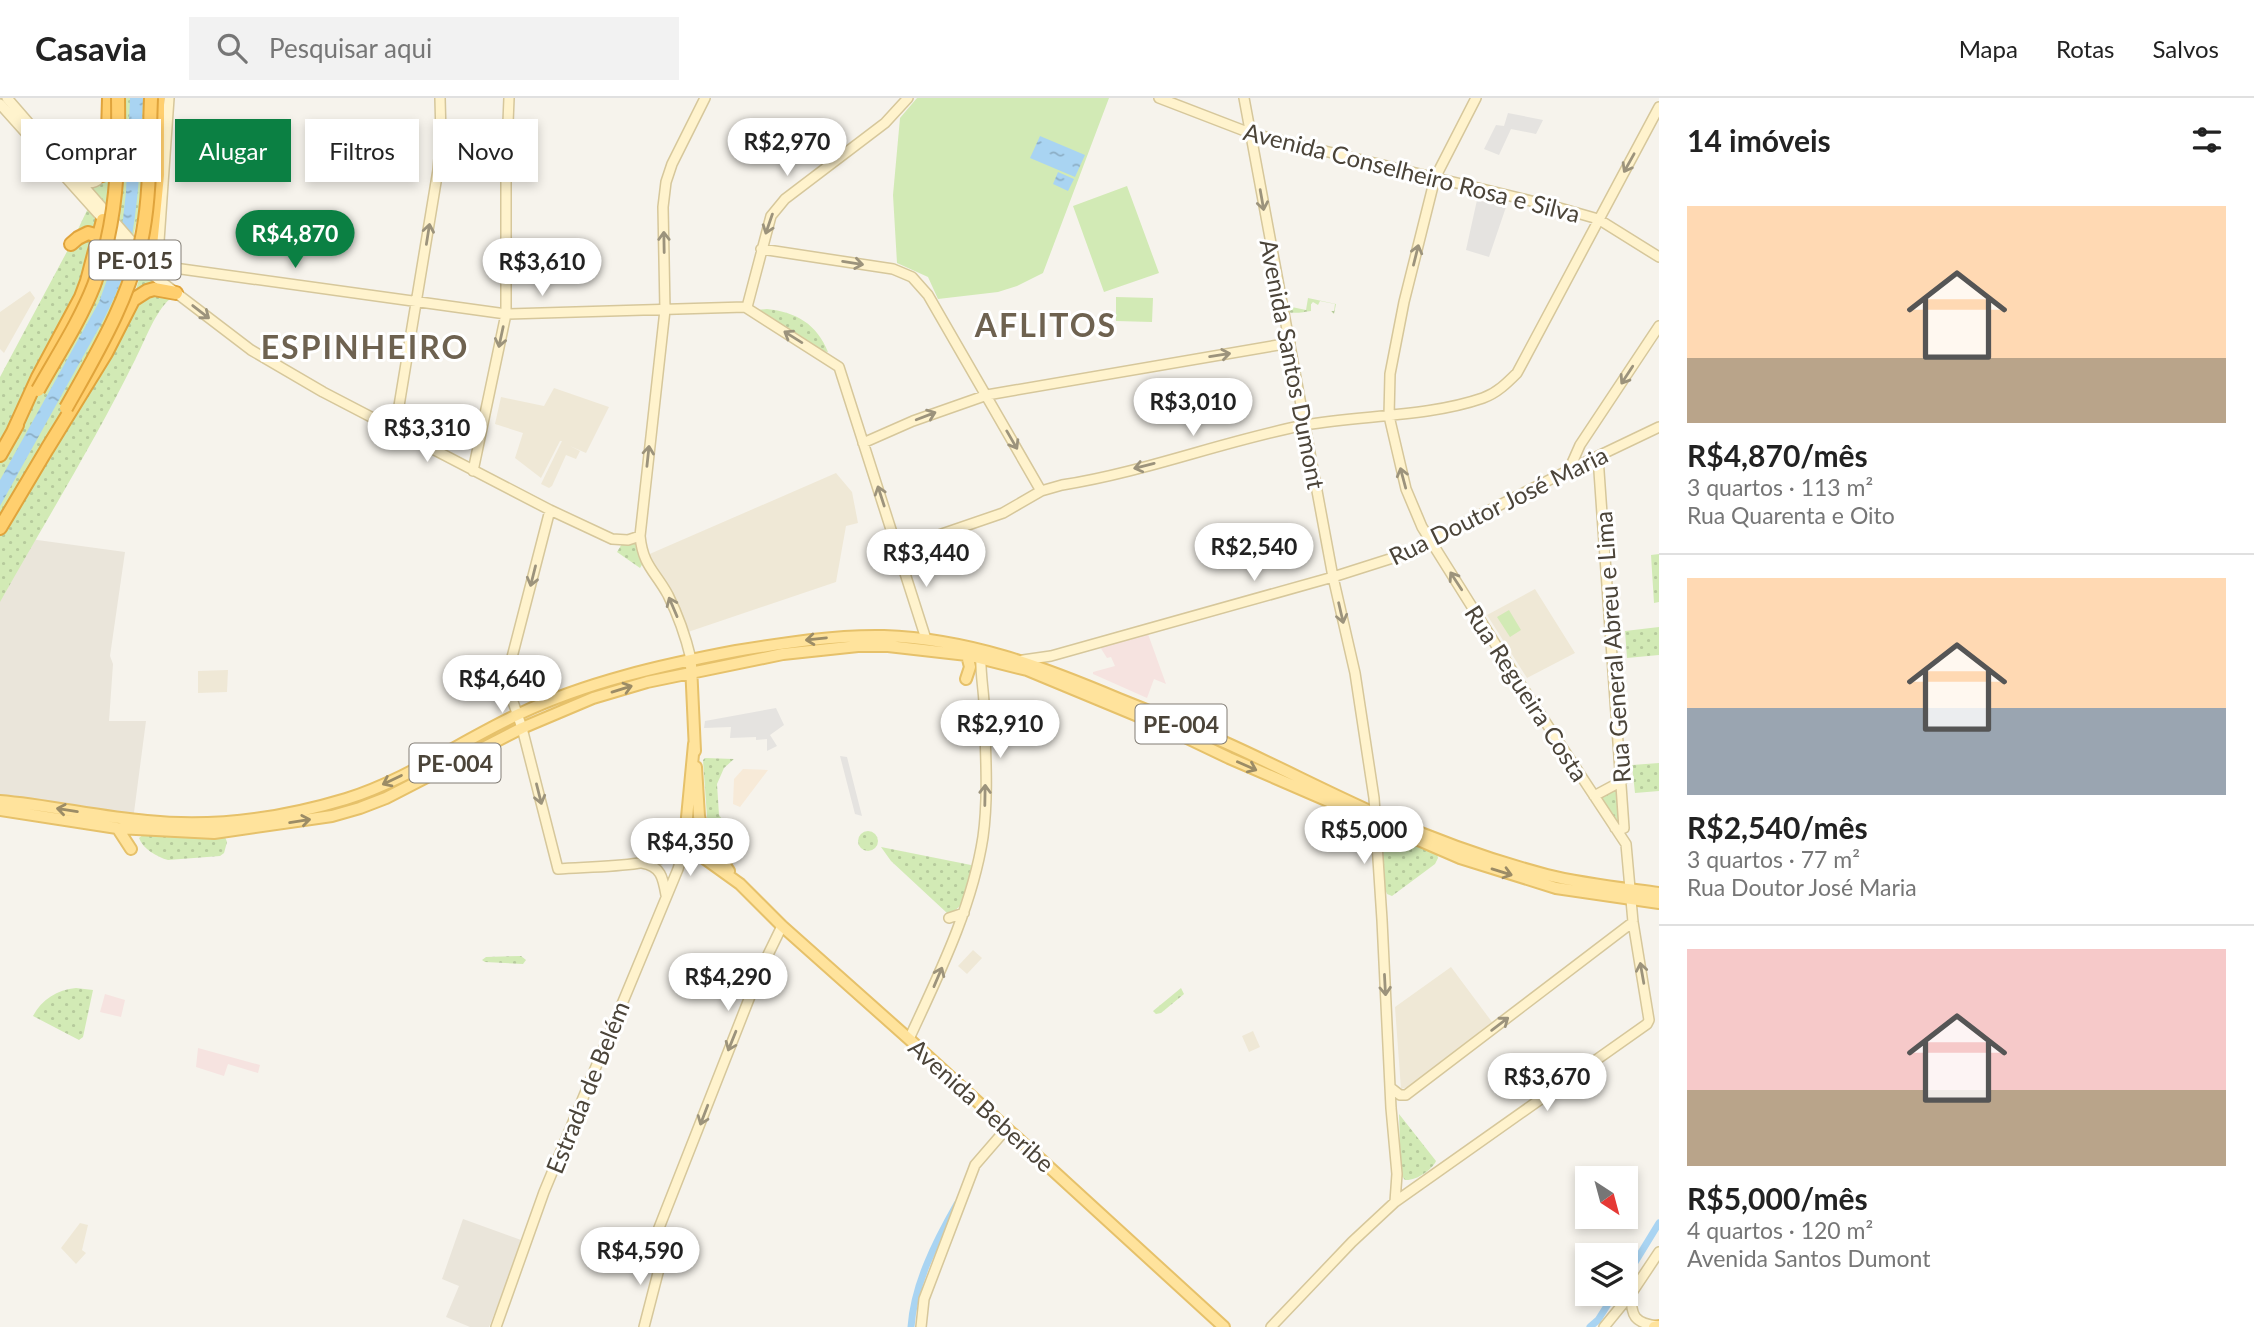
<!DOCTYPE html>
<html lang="pt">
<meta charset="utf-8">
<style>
:root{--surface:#fff;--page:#f2f2f2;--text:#222;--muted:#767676;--line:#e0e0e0;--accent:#0b8043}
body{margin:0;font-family:Lato,sans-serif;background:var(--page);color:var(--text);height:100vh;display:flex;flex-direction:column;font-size:26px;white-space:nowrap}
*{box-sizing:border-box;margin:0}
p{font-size:23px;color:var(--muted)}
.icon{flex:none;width:38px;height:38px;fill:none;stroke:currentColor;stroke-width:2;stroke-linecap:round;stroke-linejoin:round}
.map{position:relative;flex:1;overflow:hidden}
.drawer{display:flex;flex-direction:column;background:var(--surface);width:595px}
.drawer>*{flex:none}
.guide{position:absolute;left:21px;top:21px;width:665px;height:63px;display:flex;gap:14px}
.needle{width:46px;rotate:144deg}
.buttons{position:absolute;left:1575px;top:1068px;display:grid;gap:14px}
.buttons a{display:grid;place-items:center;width:63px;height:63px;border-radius:0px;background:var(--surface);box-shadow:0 4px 10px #0003;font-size:35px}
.price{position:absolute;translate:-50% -60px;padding:0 16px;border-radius:24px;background:#fff;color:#222;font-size:23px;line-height:46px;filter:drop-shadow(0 2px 4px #0008)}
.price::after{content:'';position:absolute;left:50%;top:42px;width:21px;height:16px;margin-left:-10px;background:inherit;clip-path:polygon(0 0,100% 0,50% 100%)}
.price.selected{background:var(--accent);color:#fff}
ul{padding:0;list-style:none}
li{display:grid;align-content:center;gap:14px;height:371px;padding:0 28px}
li+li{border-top:2px solid var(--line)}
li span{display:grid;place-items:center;height:217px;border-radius:0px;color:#555}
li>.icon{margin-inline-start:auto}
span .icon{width:126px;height:126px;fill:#fffc;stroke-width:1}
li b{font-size:30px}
h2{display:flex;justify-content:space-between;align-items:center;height:84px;padding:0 28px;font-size:30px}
.tag{padding:0 24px;border-radius:0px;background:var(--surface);box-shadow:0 4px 10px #0003;font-size:24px;line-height:63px}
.tag.selected{background:var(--accent);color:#fff}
header{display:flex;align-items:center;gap:42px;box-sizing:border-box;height:98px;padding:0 35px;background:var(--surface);border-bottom:2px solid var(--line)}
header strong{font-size:33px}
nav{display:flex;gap:38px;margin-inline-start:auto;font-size:24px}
.search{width:490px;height:63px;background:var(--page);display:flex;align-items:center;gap:18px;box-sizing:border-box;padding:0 24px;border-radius:0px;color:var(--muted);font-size:26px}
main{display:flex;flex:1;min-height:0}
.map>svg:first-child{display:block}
.residential{fill:#eae5da}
.commercial{fill:#f7ead8}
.education{fill:#efe8d6}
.medical{fill:#f6e3e0}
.grass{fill:url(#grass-dots)}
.pitch{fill:#d2eab5}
.parking{fill:#e5e3e0}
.water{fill:url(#water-ripples)}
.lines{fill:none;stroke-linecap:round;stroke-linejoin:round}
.canal{stroke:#a9d4f2;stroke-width:7}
.secondary-casing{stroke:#d6c79b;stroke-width:12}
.primary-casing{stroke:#e6c16a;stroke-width:14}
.highway-casing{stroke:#e0a43c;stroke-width:16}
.secondary{stroke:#fff3cd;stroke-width:9}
.primary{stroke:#ffe39c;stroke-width:10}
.highway{stroke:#ffcf6e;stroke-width:12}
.highway-bridge-casing{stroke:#e0a43c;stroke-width:16;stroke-linecap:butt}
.highway-bridge{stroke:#ffcf6e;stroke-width:12}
.oneway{stroke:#9c937c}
.oneway2{stroke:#9c8c66}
.labels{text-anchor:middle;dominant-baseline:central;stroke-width:6;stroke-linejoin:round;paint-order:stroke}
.shield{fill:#fff;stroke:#817c74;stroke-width:2}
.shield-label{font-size:23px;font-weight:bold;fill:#4b4439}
.street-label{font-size:24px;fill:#4b4439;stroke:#fff}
.district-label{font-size:32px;font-weight:bold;letter-spacing:2px;fill:#6e6250;stroke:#fff}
</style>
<header>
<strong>Casavia</strong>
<div class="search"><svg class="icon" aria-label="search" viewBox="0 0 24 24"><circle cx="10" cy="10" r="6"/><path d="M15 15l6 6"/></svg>Pesquisar aqui</div>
<nav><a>Mapa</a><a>Rotas</a><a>Salvos</a></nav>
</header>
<main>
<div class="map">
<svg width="1659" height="1229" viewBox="0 0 1659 1229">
<defs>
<pattern id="grass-dots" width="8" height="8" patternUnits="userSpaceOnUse" patternTransform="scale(1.75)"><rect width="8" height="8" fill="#d2eab5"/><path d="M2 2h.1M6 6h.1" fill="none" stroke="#b6ca9c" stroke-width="1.8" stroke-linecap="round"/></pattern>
<pattern id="water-ripples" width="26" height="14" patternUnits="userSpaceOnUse" patternTransform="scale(1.75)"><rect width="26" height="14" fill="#a9d4f2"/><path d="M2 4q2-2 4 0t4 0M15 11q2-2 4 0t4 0" fill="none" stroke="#8caec5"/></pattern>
</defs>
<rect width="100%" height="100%" fill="#f6f3ec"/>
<path class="residential" d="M 0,430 L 30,441 L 125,454 L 110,558 L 113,566 L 109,623 L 146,623 L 133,722 L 0,713 Z
M 463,1121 L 521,1142 L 504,1192 L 489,1229 L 470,1229 L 446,1219 L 459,1188 L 442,1181 Z"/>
<path class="commercial" d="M 743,671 L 768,672 L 740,709 L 733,706 L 734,681 Z"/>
<path class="education" d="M 30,193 L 35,200 L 4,255 L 0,251 L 0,214 Z
M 554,290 L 609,309 L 586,355 L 570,348 L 580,353 L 576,361 L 566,357 L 552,388 L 549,390 L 541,386 L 562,343 L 560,343 L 541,380 L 515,360 L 523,335 L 495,326 L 501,299 L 544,308 Z
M 836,375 L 852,394 L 858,425 L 846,428 L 836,484 L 688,534 L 681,514 L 667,486 L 645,458 Z
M 1535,491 L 1575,555 L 1527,580 L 1487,517 Z
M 228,572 L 227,594 L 198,595 L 198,573 Z
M 973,852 L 982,860 L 967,876 L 958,868 Z
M 1451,869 L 1492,924 L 1411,988 L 1401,991 L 1395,909 Z
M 1253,933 L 1260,949 L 1249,954 L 1242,938 Z
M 80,1125 L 88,1127 L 82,1152 L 86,1155 L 76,1166 L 61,1150 Z"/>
<path class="medical" d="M 1148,536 L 1166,586 L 1154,581 L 1147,600 L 1093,576 L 1093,574 L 1115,568 L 1111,559 L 1107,560 L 1100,549 Z
M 105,896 L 125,902 L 121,919 L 100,914 Z
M 198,950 L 260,967 L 258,975 L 228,966 L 224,978 L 196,969 Z"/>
<path class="grass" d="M 116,0 L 147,0 L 139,113 L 132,144 L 109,110 L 90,88 L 98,85 Z
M 90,106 L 114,134 L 117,144 L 133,160 L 123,206 L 133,202 L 143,167 L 173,199 C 157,208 144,245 135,262 C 94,345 45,424 0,504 L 0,279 L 71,146 Z
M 1308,200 L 1336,206 L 1334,216 L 1331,213 L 1334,213 L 1335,206 L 1320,203 L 1318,207 L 1313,204 L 1311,206 L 1311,213 C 1304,214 1295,216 1287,214 L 1287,208 L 1306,212 Z
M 767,211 C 796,214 817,226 828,254 L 822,253 L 756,212 Z
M 640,438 L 643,465 L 640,470 L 617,454 L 623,444 Z
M 1659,456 L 1659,504 L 1654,505 L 1651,457 Z
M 1659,529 L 1659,557 L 1627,560 L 1625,533 Z
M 705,660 L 734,661 L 724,670 L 717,686 L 719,717 L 725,725 L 734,732 L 724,743 L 723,758 L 708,733 L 703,662 Z
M 694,663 L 696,721 L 715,763 L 696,748 L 688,738 Z
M 1659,665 L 1659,693 L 1635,695 L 1632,667 Z
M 1617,688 L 1622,726 L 1619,728 L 1601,699 Z
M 1386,732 L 1437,755 L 1438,760 L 1435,766 L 1392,798 L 1387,796 L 1385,791 L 1382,736 Z
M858 743a10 10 0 1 1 20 0a10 10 0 1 1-20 0Z
M 144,736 L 225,739 L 227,744 L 224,755 L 220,758 L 168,762 C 157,759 143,751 139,740 Z
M 881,749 L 971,767 L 973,769 C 970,785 966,813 947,815 L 891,763 Z
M 521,858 L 526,862 L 523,866 L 485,864 L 482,862 L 486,859 Z
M 76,890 L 93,892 L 83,939 L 79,942 L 33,918 C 42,901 57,892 76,890 Z
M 1181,890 L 1184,896 L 1161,915 L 1156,916 L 1153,913 Z
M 1399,1016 L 1436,1063 C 1432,1072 1416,1083 1405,1082 L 1401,1077 Z"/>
<path class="pitch" d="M 917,0 L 1109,0 L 1043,175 L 1017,188 L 998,194 L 938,201 L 928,179 L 897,165 L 893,97 L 900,20 Z
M 1127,88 L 1159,175 L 1104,194 L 1073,108 Z
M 1116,199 L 1153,200 L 1152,224 L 1116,223 Z
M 1509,512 L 1521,532 L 1510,539 L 1497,519 Z"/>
<path class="parking" d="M 1508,15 L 1543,22 L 1536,36 L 1511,31 L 1499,57 L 1484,51 L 1496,27 L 1504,28 Z
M 1477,102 L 1506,109 L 1489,159 L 1466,152 Z
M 776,610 L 784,627 L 770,637 L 777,648 L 767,653 L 767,641 L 756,642 L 756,639 L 730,640 L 731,629 L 704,630 L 705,623 Z
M 840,658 L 847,659 L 862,718 L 855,716 Z"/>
<path class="water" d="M 130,0 L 143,0 C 141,57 139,113 126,168 C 121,186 113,202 105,219 L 0,408 L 0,382 L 99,204 L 113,165 L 123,121 L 126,94 Z
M 1040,38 L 1085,57 L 1075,79 L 1030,60 Z
M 1058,74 L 1074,81 L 1068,93 L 1053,86 Z"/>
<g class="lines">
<path class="canal" d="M 1626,1179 L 1659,1125
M 911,1229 C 914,1186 936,1143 957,1106
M 1590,1229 L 1598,1222 L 1615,1195"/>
<g class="secondary-casing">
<path id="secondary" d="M 7,0 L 132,144 L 147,159 L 167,169 L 506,216 L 745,209 L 839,269 L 926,541
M 1159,0 L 1250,35 L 1556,109 L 1598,121 L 1659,159
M 1244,0 L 1333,479 L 1355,575 L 1374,700 L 1382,822 L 1391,1010 L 1397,1076 L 1395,1104
M 0,6 L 154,178 L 251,252 L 323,294 L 550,412 L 612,441 L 628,442 L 640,438
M 80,82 C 91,88 101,84 103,72
M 761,151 L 893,171 L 912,179 L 928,197 L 1041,393
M 167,169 L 162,160 L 159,143 L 169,0
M 747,209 L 771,118 L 785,101 L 885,25 L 908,0
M 395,332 L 438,72 L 441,38 L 440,0
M 863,345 L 913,323 L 987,297 L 1290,245
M 1598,359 L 1624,730 L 1619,732 L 1615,730
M 1569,372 L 1580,347 L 1659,228
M 473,373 L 506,216 L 506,74 L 509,0
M 550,412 L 510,567 L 508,577 L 510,595 L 522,630 L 558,771 C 594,768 654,770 684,751
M 898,451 L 1003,415 L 1041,393 L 1062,387 C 1145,374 1223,343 1305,327 C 1362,317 1428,319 1483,300 C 1497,295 1507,285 1517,275 L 1659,9
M 691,561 C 686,540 678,517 668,497 C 655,473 643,468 640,438 L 665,212 L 663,109 L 666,84 L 672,66 L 705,0
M 1023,562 L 1051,558 L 1333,479 L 1399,458 L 1569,372 L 1659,329
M 1594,698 L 1622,683
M 642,765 C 661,768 663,780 666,797
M 949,820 L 964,815
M 909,941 C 939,876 972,810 983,739 C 989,696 985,648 984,604 C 983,588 980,572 981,556
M 1391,990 L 1400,997 L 1406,997 L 1633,824
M 1631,1196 C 1631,1218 1634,1225 1658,1228
M 496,1229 L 544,1094 L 678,771 L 684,751
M 644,1229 L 660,1167 L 657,1135 L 760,873 L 782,828
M 921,1229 L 924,1201 L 975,1067 L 1007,1030
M 1271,1229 L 1352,1144 L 1395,1104 L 1647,926 L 1649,922 L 1633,824 L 1626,746 L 1521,587 L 1422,429 L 1406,391 L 1389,318 L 1390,276 L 1404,204 L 1435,80 L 1476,0
M 1604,1229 L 1631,1196 L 1659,1154"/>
</g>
<g class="primary-casing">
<path id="primary" d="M 691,567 L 695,653
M 966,581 L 970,569 L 967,557
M 694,646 L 684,751 L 690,750 L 740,786 L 782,828 L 909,941 L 1224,1229
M 696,669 L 699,718 L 703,735 L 729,773
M 0,703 C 49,707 98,719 147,723 C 213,730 283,720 346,701 C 407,682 461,643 519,616 C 587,584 662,567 736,553 C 785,545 834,537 884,538 C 969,541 1041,568 1119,601 C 1154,615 1189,629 1224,644 C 1280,669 1334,698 1390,722 C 1440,744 1494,763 1547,777 C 1583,786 1622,790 1659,795
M 0,712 L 117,730 L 214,735 L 332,718 L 360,710 L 386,700 L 522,630 L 593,600 L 647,584 L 783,556 L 858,548 L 888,548 L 967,557 L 1027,572 L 1162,628 L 1229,660 L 1460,760 L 1556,790 L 1659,805
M 118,731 L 131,751
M 1654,1229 L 1659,1228"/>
</g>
<g class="highway-casing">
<path id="highway" d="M 102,77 L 107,70 L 109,0
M 71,146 L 78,140 L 88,135 L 95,137 L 99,142
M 154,164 L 151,148 L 158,77 L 158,0
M 13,334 L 38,279 L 81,199 L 87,183 L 103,122
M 47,351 L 106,255 L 133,202 L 147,193 L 154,191 L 176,195
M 0,357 L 17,327
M 0,430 L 50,346"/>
</g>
<use href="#secondary" class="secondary"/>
<use href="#primary" class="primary"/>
<use href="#highway" class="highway"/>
<g class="highway-bridge-casing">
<path id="highway-bridge" d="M 38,292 C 57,258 80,223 94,187 C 117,126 119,64 118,0
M 66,310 C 97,255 132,197 143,134 C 151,90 149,45 151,0"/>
</g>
<use href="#highway-bridge" class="highway-bridge"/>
</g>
<defs><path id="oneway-shaft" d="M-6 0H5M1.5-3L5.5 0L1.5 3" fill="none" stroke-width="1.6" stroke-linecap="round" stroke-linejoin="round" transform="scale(1.75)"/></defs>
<g class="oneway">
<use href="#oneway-shaft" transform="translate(1629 65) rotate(119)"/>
<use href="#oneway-shaft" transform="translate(1262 102) rotate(80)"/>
<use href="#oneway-shaft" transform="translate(769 126) rotate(109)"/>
<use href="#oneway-shaft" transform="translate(428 136) rotate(-81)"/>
<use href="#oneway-shaft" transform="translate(664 144) rotate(-91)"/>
<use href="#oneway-shaft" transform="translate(1416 157) rotate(-76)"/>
<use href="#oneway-shaft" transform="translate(853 165) rotate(9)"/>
<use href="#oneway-shaft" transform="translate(201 214) rotate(38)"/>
<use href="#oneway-shaft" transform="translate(501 239) rotate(102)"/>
<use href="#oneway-shaft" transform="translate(793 239) rotate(-148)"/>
<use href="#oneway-shaft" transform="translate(1220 257) rotate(-9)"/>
<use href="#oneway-shaft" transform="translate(1627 277) rotate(123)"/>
<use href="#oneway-shaft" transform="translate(926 318) rotate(-21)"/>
<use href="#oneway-shaft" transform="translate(1012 342) rotate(60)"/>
<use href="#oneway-shaft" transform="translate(648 358) rotate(-84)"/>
<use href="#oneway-shaft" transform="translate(1144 368) rotate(166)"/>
<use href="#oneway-shaft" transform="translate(1403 380) rotate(-105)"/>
<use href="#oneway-shaft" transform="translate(881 398) rotate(-108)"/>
<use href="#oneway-shaft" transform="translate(533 478) rotate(104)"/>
<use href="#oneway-shaft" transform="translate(1456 483) rotate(-123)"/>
<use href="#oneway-shaft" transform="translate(673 509) rotate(-113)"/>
<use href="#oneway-shaft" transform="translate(1341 515) rotate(77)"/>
<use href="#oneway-shaft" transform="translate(539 696) rotate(76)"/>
<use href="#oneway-shaft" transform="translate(985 697) rotate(-89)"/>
<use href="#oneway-shaft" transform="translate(1642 875) rotate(-100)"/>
<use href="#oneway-shaft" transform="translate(938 879) rotate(-67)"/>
<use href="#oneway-shaft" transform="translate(1385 887) rotate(87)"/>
<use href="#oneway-shaft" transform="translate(1500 926) rotate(-37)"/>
<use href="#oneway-shaft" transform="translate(732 943) rotate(112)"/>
<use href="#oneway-shaft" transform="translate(704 1017) rotate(111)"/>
</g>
<g class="oneway2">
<use href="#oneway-shaft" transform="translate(816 541) rotate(174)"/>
<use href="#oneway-shaft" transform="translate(622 591) rotate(-17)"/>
<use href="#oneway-shaft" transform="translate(1247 668) rotate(24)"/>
<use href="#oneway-shaft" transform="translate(392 682) rotate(154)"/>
<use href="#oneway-shaft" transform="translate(67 712) rotate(-171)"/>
<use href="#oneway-shaft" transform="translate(300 723) rotate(-9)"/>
<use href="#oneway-shaft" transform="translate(1502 774) rotate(17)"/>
</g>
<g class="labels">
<g class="shield">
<rect x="89.5" y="142.5" width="91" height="39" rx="5"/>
<rect x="1135.5" y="606.5" width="91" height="39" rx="5"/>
<rect x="409.5" y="645.5" width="91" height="39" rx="5"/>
</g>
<g class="shield-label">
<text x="135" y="162">PE-015</text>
<text x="1181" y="626">PE-004</text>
<text x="455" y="665">PE-004</text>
</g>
<g class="street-label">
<text transform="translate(1412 74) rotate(14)">Avenida Conselheiro Rosa e Silva</text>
<text transform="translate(1293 266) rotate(79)">Avenida Santos Dumont</text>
<text transform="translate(1498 407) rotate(-26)">Rua Doutor José Maria</text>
<text transform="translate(1612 549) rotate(-94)">Rua General Abreu e Lima</text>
<text transform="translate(1527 595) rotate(57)">Rua Regueira Costa</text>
<text transform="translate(587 989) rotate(-68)">Estrada de Belém</text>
<text transform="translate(982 1007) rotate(42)">Avenida Beberibe</text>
</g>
<g class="district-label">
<text x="1046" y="226">AFLITOS</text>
<text x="365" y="248">ESPINHEIRO</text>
</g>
</g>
</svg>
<div class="buttons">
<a><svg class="needle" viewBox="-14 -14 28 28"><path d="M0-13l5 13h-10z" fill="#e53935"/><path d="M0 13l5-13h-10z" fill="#767676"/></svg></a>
<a><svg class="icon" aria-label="layers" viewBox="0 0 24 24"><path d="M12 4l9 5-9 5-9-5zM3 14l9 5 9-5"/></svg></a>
</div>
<b class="price" style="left:787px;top:80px">R$2,970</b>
<b class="price selected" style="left:295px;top:172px">R$4,870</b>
<b class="price" style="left:542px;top:200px">R$3,610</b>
<b class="price" style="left:1193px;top:340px">R$3,010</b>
<b class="price" style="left:427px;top:366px">R$3,310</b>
<b class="price" style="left:1254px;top:485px">R$2,540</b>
<b class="price" style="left:926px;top:491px">R$3,440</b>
<b class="price" style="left:502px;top:617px">R$4,640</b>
<b class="price" style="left:1000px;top:662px">R$2,910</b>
<b class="price" style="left:1364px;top:768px">R$5,000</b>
<b class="price" style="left:690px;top:780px">R$4,350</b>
<b class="price" style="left:728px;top:915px">R$4,290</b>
<b class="price" style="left:1547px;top:1015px">R$3,670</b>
<b class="price" style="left:640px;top:1189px">R$4,590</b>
<div class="guide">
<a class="tag">Comprar</a>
<a class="tag selected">Alugar</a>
<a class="tag">Filtros</a>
<a class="tag">Novo</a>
</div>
</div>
<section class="drawer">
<h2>14 imóveis<svg class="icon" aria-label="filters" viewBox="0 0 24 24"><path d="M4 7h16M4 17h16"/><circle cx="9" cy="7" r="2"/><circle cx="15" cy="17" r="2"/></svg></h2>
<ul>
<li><span style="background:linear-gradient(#ffd9b3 70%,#b9a48a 0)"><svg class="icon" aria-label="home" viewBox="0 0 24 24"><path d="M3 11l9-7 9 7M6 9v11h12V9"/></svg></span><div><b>R$4,870/mês</b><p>3 quartos · 113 m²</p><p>Rua Quarenta e Oito</p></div></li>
<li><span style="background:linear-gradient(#ffd9b3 60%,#9aa5b1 0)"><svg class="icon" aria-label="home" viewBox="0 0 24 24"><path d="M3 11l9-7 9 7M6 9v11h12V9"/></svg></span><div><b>R$2,540/mês</b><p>3 quartos · 77 m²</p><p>Rua Doutor José Maria</p></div></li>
<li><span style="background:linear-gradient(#f6c9c9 65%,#b9a48a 0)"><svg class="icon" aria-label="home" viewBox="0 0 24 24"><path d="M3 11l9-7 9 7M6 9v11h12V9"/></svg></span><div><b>R$5,000/mês</b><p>4 quartos · 120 m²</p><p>Avenida Santos Dumont</p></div></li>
</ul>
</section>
</main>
